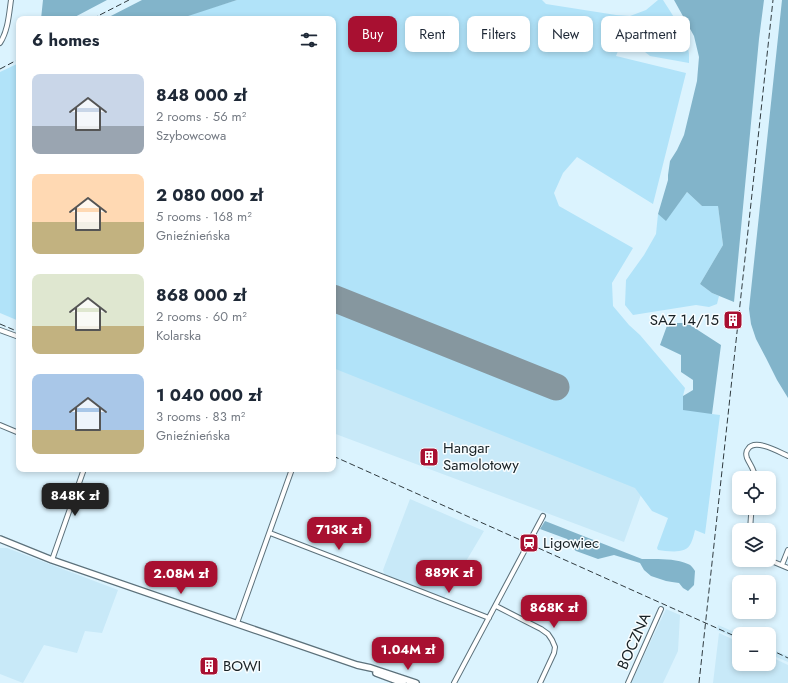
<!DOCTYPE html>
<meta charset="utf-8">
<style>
:root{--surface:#fff;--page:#f6f6f7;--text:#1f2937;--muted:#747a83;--accent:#a81031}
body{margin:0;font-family:Jost,sans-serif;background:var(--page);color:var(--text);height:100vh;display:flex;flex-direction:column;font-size:15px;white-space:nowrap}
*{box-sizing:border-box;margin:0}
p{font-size:13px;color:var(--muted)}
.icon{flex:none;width:22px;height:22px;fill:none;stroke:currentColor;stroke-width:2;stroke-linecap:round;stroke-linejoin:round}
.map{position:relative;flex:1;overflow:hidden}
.side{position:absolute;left:16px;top:16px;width:320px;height:456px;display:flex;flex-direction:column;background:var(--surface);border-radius:8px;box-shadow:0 2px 6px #0003}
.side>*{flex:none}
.banner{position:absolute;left:348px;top:16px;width:380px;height:36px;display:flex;gap:8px}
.controls{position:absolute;left:732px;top:471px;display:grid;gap:8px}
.controls a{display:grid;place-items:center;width:44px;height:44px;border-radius:8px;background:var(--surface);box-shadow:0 2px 6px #0003;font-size:20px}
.price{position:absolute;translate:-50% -34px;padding:0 9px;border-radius:8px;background:var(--accent);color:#fff;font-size:13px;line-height:26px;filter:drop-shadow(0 1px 2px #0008)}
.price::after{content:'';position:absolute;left:50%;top:24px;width:12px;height:9px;margin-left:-6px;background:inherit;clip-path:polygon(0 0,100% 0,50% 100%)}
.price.active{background:#222;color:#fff}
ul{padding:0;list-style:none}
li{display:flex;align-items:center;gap:12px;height:100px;padding:0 16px}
li span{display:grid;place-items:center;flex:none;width:112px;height:80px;border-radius:8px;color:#555}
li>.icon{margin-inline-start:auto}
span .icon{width:48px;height:48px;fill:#fffc;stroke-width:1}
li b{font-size:17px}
h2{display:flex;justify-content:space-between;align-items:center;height:48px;padding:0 16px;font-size:17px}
.chip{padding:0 14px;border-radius:8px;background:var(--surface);box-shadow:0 2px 6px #0003;font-size:14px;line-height:36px}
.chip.active{background:var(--accent);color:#fff}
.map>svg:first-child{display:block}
.built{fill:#c8e9f8}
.green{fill:#b1e3f9}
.forest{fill:#82b4ca}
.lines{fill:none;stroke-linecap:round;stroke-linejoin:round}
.runway{stroke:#86979f;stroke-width:27}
.minor-casing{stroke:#5c717b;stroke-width:6}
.major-casing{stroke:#5c717b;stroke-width:8}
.minor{stroke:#fff;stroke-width:4}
.major{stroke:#fff;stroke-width:5.5}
.rail{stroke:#303b40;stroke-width:1;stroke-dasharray:6 3;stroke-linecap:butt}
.labels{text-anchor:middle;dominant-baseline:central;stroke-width:3;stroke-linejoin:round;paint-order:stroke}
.poi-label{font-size:15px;fill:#182125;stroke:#f8fdff;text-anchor:start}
.street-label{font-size:15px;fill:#182125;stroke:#f8fdff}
</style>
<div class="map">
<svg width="788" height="683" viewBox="0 0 788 683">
<rect width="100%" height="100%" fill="#dbf3fe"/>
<path class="built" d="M 333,152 L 612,312 L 679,389 L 624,542 L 333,433 Z
M 410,499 L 484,531 L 444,598 L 385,576 L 383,570 Z
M 0,548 L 7,548 L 118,590 L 102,633 L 85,631 L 77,653 L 44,645 L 23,683 L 0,674 Z
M 666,609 L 680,615 L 678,651 L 663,683 L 631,683 Z
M 718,625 L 739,634 L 739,640 L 717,630 Z
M 719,633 L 739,642 L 739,664 L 769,664 L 769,656 L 788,665 L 788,683 L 713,683 Z
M 769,648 L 788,656 L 788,662 L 769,654 Z"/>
<path class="green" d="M 237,0 L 542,0 L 546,4 L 616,15 L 630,16 L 646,10 L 658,0 L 663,0 L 686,36 L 689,54 L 689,63 L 650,56 L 640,48 L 620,46 L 616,56 L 686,73 L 653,204 L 577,157 L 563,173 L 554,193 L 559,206 L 633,248 L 612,283 L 613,306 L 629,325 L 640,335 L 685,388 L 683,396 L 712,414 L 720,415 L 705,534 L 695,530 C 694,534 693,539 691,543 C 686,555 668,551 658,550 L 657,548 L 668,518 L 652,511 L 635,488 L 333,368 L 333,19 L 175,19 Z
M 19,63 L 19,321 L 0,313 L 0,72 Z
M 687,192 L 702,206 L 718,206 L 723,245 L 700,284 L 712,293 L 719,296 L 717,304 L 709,307 L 696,305 L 633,315 L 625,305 L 626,280 L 644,255 L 656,234 L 658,214 L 666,220 Z"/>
<path class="forest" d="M 43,0 L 107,0 L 71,19 L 41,19 Z
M 142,0 L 237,0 L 179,19 L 105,19 Z
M 674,0 L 764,0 L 759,39 L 734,302 L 712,293 L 700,284 L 723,245 L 718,206 L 702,206 L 687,192 L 666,221 L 658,214 L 668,180 L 668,175 L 670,161 L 677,150 L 684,135 L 697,81 L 699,57 L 694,36 Z
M 782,0 L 788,0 L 788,398 L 777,380 L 766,358 L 756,339 L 751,324 L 749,309 Z
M 668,323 L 687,323 L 721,345 L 712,414 L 683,410 L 683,396 L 693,390 L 693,380 L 681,372 L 681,355 L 660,345 Z
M 545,521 L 642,559 C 657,559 674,558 688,564 C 691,565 693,568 695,571 L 694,585 L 688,591 L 683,588 L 679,583 L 672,582 L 666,581 L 651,576 L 644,570 L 640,563 L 614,555 L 598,559 L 576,551 L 569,545 L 567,539 L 540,529 Z"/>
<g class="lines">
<path class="runway" d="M 333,298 L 556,387"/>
<g class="minor-casing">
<path id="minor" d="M 0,43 C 8,31 9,14 11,0
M 0,330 L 19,337
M 0,425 L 19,433
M 755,478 C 755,470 750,465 747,458 C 746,455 746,451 748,449 C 755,438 779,452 788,456
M 750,530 L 751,516 L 752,508
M 270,533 L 402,584 L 489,618
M 52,560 L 84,469
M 769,560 L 788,568
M 782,565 L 788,550
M 496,606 L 541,629 L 548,634 L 552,640 L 555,647 L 554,653 L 540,683
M 237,623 L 292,469
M 454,683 L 543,516
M 628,683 L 661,609"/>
</g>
<g class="major-casing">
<path id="major" d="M 0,539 L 52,560 L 357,665 L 371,668 L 416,683
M 376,673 L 403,683"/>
</g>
<use href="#minor" class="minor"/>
<use href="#major" class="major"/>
<path class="rail" d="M 92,19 L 129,0
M 0,69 L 19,59
M 0,324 L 19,332
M 333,456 L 739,638
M 769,649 L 788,658
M 699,683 L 773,0"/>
</g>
<defs>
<g id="building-square" transform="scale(1)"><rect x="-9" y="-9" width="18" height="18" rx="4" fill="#a81031" stroke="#f8fdff"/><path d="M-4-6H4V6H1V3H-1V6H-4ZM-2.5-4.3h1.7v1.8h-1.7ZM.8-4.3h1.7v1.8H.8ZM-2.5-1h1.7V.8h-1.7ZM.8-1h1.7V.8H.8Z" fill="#fff"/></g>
<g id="station-square" transform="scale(1)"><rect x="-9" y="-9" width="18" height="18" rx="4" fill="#a81031" stroke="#f8fdff"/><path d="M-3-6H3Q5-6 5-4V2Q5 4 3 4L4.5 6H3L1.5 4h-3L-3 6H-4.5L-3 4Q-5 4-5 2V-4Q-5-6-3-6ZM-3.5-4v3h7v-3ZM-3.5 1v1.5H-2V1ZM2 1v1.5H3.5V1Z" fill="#fff"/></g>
</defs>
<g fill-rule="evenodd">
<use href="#building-square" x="733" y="320"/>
<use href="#building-square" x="429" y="457"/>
<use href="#station-square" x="529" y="543"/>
<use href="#building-square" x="209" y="666"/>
</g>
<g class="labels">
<g class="poi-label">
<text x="719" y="320" text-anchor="end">SAZ 14/15</text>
<text x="443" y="448">Hangar<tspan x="443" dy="17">Samolotowy</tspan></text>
<text x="543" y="543">Ligowiec</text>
<text x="223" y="666">BOWI</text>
</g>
<g class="street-label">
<text transform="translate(634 641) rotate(-66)">BOCZNA</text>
</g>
</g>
</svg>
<div class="controls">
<a><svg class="icon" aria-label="locate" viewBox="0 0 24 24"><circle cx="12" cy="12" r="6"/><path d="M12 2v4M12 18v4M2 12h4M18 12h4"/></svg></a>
<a><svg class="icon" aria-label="layers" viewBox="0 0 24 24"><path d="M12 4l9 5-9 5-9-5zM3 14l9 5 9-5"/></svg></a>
<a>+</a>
<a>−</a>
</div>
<b class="price active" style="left:75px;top:517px">848K zł</b>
<b class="price" style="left:339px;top:551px">713K zł</b>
<b class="price" style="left:449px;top:594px">889K zł</b>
<b class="price" style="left:181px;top:595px">2.08M zł</b>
<b class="price" style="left:554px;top:629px">868K zł</b>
<b class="price" style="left:408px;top:671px">1.04M zł</b>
<div class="banner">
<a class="chip active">Buy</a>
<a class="chip">Rent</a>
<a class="chip">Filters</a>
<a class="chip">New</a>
<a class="chip">Apartment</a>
</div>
<section class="side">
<h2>6 homes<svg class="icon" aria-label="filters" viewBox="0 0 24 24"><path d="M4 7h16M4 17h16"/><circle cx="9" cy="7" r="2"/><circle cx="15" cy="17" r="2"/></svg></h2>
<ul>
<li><span style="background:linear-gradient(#c9d6e8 65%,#9aa5b1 0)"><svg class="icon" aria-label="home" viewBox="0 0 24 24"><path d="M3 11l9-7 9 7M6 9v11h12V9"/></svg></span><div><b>848 000 zł</b><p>2 rooms · 56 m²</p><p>Szybowcowa</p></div></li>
<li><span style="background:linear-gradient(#ffd9b3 60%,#c2b280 0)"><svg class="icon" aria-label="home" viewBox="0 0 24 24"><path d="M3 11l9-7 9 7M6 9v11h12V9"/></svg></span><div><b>2 080 000 zł</b><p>5 rooms · 168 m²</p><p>Gnieźnieńska</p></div></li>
<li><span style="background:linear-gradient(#dfe7d0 65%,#c2b280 0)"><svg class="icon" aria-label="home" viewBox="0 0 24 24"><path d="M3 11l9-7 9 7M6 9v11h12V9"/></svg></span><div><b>868 000 zł</b><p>2 rooms · 60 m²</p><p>Kolarska</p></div></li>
<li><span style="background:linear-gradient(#a9c7e8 70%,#c2b280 0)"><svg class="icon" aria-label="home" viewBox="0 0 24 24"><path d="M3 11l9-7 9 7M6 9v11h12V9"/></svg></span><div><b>1 040 000 zł</b><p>3 rooms · 83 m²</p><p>Gnieźnieńska</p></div></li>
</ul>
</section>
</div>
